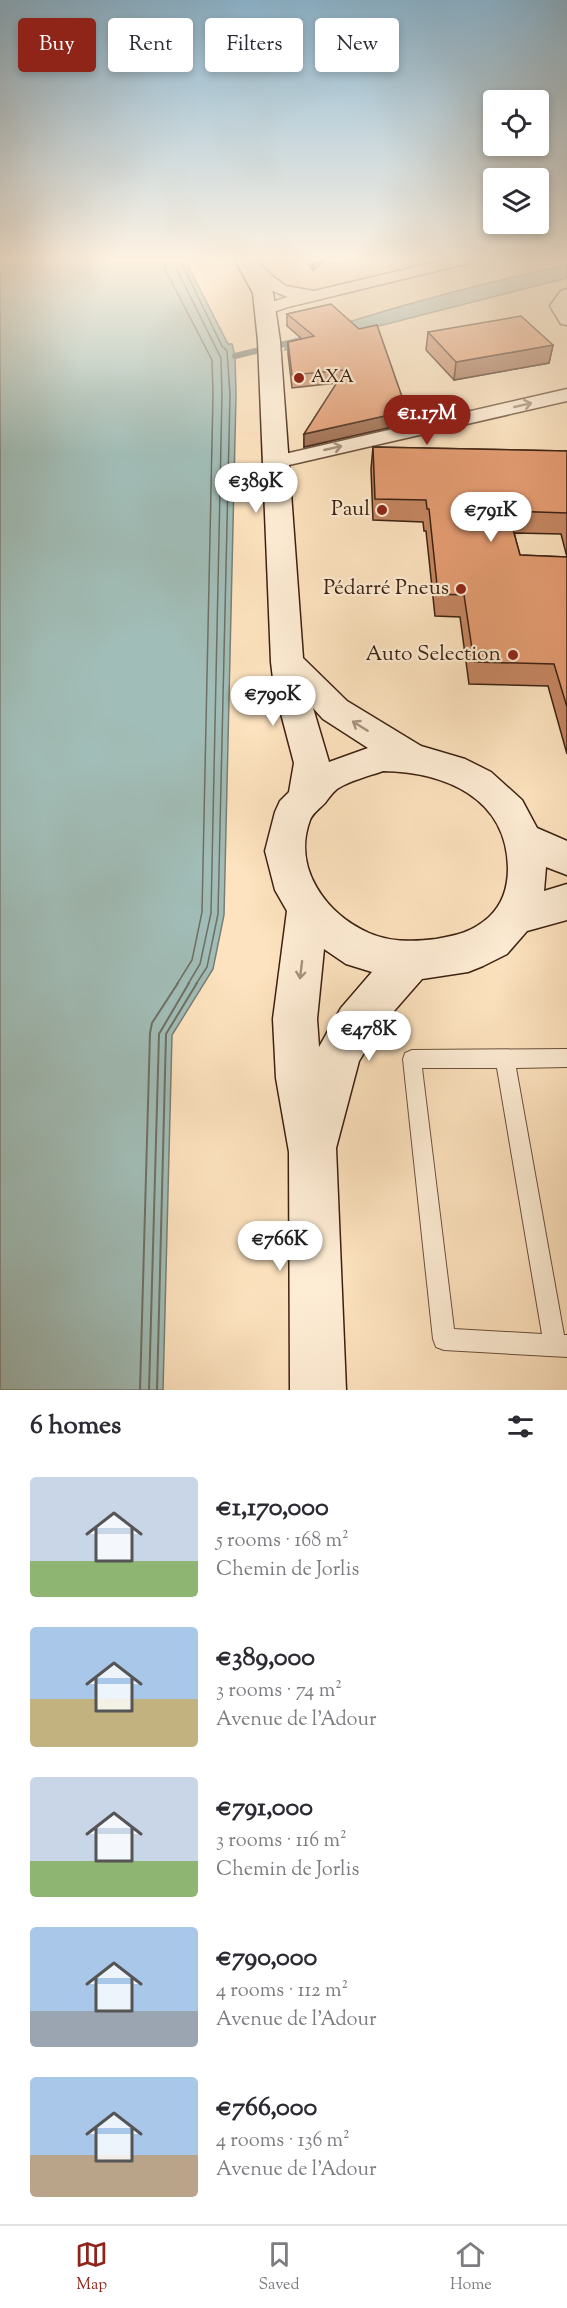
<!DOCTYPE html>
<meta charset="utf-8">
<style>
:root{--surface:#fff;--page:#f7f7f7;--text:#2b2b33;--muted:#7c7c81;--line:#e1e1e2;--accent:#8f2418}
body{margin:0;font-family:"Sorts Mill Goudy",serif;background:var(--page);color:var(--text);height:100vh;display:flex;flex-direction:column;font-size:22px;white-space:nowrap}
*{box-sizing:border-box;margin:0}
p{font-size:20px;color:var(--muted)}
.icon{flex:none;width:33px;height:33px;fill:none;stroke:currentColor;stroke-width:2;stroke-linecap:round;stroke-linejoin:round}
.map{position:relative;height:1390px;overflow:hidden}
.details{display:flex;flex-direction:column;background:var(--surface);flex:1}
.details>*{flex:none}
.hud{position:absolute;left:18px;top:18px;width:531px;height:54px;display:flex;gap:12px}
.controls{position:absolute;left:483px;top:90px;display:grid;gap:12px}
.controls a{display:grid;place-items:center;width:66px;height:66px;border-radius:6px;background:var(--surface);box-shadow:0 3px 9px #0003;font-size:30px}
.price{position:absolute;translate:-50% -51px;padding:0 14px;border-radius:21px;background:#fff;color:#222;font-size:20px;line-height:39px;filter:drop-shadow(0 2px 3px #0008)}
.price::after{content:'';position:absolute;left:50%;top:36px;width:18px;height:14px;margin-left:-9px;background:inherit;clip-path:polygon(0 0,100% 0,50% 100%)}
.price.current{background:var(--accent);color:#fff}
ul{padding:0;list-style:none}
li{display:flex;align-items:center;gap:18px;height:150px;padding:0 30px}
li span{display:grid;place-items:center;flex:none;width:168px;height:120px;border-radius:6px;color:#555}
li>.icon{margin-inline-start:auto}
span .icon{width:72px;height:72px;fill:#fffc;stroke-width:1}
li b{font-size:26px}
h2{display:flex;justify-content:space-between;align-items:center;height:72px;padding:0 30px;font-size:26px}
.chip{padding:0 21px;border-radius:6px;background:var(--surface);box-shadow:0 3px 9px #0003;font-size:21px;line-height:54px}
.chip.current{background:var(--accent);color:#fff}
.dock{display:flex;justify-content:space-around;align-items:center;height:84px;border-top:2px solid var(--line);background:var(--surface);font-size:16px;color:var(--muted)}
.dock a{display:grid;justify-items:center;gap:3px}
.dock .current{color:var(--accent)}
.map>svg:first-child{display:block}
.water{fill:#a1bdb7;stroke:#797f75;stroke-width:1.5}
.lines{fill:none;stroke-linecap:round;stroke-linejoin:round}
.shore-far1{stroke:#6f6f64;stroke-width:1.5}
.shore{stroke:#6f6f64;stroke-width:2}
.stream{stroke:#797f75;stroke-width:6}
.service-casing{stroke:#6d523c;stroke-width:2}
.minor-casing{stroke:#6d523c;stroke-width:3}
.secondary-casing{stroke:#3d2111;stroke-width:3}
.service{fill:#feedd5;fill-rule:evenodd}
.minor{fill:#feedd5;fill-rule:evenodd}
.secondary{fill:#feedd5;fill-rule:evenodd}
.wall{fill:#c58662;stroke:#3d2111;stroke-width:1.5;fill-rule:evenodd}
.shaded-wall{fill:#a06d50;stroke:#3d2111;stroke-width:1.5}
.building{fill:#e59c72;stroke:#3d2111;stroke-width:1.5}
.oneway{stroke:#a7917d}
.poi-dot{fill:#8f2418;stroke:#feedd5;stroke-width:2}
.labels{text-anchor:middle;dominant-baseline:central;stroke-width:4.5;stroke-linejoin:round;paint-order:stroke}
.far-poi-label{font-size:18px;fill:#3d2111;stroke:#feedd5;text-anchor:start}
.poi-label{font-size:21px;fill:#3d2111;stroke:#feedd5;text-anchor:end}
</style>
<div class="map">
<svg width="567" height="1390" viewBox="0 0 567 1390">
<rect width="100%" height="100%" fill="#fde3bf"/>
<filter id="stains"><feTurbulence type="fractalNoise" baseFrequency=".00333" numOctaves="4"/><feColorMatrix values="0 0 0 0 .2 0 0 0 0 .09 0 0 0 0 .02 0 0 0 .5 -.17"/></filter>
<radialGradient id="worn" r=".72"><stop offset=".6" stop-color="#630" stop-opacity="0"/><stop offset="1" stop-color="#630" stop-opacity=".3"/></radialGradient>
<path class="water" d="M 0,260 L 185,260 L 228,344 L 232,344 L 235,356 L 236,395 L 224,915 L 213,969 L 172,1035 L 163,1390 L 0,1390 Z
M 567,265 L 567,278 L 285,350 L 287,342 C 378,311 473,285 567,265 Z"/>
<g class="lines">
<path class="shore-far1" d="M 163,260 L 166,271 L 212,360 L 213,395 L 202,912 L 192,960 L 177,984
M 172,260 L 221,358 L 222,395 L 211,913 L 200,964 L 188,984
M 180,260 L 222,346 L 227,351 L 230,395 L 218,914 L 207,967 L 196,984"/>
<path class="shore" d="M 140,1390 L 150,1033 L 152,1023 L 178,983
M 149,1390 L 159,1034 L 189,983
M 157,1390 L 166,1034 L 197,983"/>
<path class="stream" d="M 235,356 L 297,341"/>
<g class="service-casing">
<path id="service" d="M 567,1049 L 567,1067 L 516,1068 L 564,1335 L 567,1335 L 567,1357 L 444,1350 L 436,1347 L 433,1339 L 403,1059 L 405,1053 L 412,1050 ZM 422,1068 L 497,1068 L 542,1334 L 454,1329 Z"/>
</g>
<g class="minor-casing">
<path id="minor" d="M 240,260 L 256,260 L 272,276 L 286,286 L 314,291 L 445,260 L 472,260 L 469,263 L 288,307 L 264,315 L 258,314 L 256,310 L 258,306 L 288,297 L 267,289 Z
M 567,289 L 567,325 L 561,324 L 550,306 L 561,291 Z
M 567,389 L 567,401 L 276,468 L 269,466 L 266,462 L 269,458 L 276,456 Z"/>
</g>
<g class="secondary-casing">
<path id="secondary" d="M 235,260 L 253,260 L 273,293 L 280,341 L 303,658 L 347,701 L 421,746 L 465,759 L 491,772 L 522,800 L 537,828 L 567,841 L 567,875 L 546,867 L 544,891 L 567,884 L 567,920 L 527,931 L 507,954 L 483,966 L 468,972 L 422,979 L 380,1027 L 359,1061 L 336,1148 L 346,1390 L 290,1390 L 289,1152 L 276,1078 L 273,1019 L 287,911 L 275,890 L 265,851 L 275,812 L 280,801 L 289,792 L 294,763 L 274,687 L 271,662 L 258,341 L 253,293 ZM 313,708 L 323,719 L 368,748 L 329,762 ZM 383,771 C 444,772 507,797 508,868 C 508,887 503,904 489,917 C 472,932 458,935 436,939 C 414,942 389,942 369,933 C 326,914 292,868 310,820 C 312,814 320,808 325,803 C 328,799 332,793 337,789 C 349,781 369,776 383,771 ZM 324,949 L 346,964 L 372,972 L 341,1008 L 319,1047 L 317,1019 Z"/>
</g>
<use href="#service" class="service"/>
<use href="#minor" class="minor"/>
<use href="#secondary" class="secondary"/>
</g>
<path class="wall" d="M 306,260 L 326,260 L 313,270 Z
M 331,304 L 405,424 L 304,447 L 304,434 L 337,383 L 292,388 L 288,354 L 288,342 L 302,339 L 287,326 L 287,314 Z
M 428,332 L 553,345 L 549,363 L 454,380 L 426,350 Z
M 373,447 L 567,451 L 567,754 L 548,686 L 469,684 L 460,617 L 435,616 L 426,531 L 424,531 L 423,522 L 373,520 L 371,469 ZM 514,533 L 561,534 L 567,557 L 520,555 Z"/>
<path class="shaded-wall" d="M 314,260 L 326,260 L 313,270 Z
M 553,345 L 549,363 L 454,380 L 456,362 Z
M 407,411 L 405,424 L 304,447 L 304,434 Z"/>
<path class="building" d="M 331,304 L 359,329 L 377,325 L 407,411 L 304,434 L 345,370 L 292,375 L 288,342 L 314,336 L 287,314 Z
M 521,316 L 553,345 L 456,362 L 428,332 Z
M 373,447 L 567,451 L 567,513 L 508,511 L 520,555 L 567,557 L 567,707 L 554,664 L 474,662 L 464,595 L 438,594 L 429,509 L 427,509 L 426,500 L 375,499 Z"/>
<defs><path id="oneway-shaft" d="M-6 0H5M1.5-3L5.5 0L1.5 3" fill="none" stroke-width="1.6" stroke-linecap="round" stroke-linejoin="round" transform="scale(1.5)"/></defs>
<g class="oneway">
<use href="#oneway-shaft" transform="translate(523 405) rotate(-13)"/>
<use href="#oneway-shaft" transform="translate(333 448) rotate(-13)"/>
<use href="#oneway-shaft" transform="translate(360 726) rotate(-148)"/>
<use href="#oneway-shaft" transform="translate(301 970) rotate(97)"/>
</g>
<linearGradient id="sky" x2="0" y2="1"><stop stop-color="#8bb8d4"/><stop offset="0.57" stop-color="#fef2e2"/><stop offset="1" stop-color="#fef2e2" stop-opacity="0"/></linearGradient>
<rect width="567" height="455" fill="url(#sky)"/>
<g class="poi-dot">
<circle cx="299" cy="378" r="6"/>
<circle cx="382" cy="510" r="6"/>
<circle cx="461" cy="589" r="6"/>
<circle cx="513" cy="655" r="6"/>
</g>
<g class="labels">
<g class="far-poi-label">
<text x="311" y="378">AXA</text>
</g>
<g class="poi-label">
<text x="370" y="510">Paul</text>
<text x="449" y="589">Pédarré Pneus</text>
<text x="501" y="655">Auto Selection</text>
</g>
</g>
<rect width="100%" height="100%" filter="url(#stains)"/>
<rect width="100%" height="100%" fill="url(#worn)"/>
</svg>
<div class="controls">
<a><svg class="icon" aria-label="locate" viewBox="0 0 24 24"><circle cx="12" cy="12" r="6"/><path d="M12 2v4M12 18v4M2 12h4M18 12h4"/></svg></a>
<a><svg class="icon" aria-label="layers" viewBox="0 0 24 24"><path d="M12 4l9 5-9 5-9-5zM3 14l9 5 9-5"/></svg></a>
</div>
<b class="price current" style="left:427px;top:446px">€1.17M</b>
<b class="price" style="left:256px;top:514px">€389K</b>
<b class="price" style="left:491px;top:543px">€791K</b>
<b class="price" style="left:273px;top:727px">€790K</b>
<b class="price" style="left:369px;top:1062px">€478K</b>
<b class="price" style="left:280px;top:1272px">€766K</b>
<div class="hud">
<a class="chip current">Buy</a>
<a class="chip">Rent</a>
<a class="chip">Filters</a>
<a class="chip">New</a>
</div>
</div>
<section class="details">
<h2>6 homes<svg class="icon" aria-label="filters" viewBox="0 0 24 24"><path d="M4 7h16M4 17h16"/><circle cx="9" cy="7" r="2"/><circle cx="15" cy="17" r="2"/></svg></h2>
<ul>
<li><span style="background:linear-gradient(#c9d6e8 70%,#8fb573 0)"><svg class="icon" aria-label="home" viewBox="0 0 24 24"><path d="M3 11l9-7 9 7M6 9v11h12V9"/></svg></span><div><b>€1,170,000</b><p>5 rooms · 168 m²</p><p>Chemin de Jorlis</p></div></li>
<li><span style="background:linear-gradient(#a9c7e8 60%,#c2b280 0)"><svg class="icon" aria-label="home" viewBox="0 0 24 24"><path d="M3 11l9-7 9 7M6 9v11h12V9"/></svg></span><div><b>€389,000</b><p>3 rooms · 74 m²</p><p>Avenue de l'Adour</p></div></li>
<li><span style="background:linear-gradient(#c9d6e8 70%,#8fb573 0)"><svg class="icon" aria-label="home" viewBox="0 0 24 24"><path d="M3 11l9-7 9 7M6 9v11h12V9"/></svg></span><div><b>€791,000</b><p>3 rooms · 116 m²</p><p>Chemin de Jorlis</p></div></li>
<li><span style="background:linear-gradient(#a9c7e8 70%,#9aa5b1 0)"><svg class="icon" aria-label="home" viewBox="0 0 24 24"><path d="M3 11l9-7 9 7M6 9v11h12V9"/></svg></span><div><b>€790,000</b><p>4 rooms · 112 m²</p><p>Avenue de l'Adour</p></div></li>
<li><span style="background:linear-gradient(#a9c7e8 65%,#b9a48a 0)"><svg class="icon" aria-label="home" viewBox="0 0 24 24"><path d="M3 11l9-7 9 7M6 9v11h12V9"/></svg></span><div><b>€766,000</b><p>4 rooms · 136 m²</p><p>Avenue de l'Adour</p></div></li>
</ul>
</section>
<nav class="dock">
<a class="current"><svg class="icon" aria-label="map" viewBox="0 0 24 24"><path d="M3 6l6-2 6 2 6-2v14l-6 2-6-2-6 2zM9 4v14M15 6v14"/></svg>Map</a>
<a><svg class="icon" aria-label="saved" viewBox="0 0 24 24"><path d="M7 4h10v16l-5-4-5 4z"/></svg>Saved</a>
<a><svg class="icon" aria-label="home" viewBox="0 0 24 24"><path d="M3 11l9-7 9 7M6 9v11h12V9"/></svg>Home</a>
</nav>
